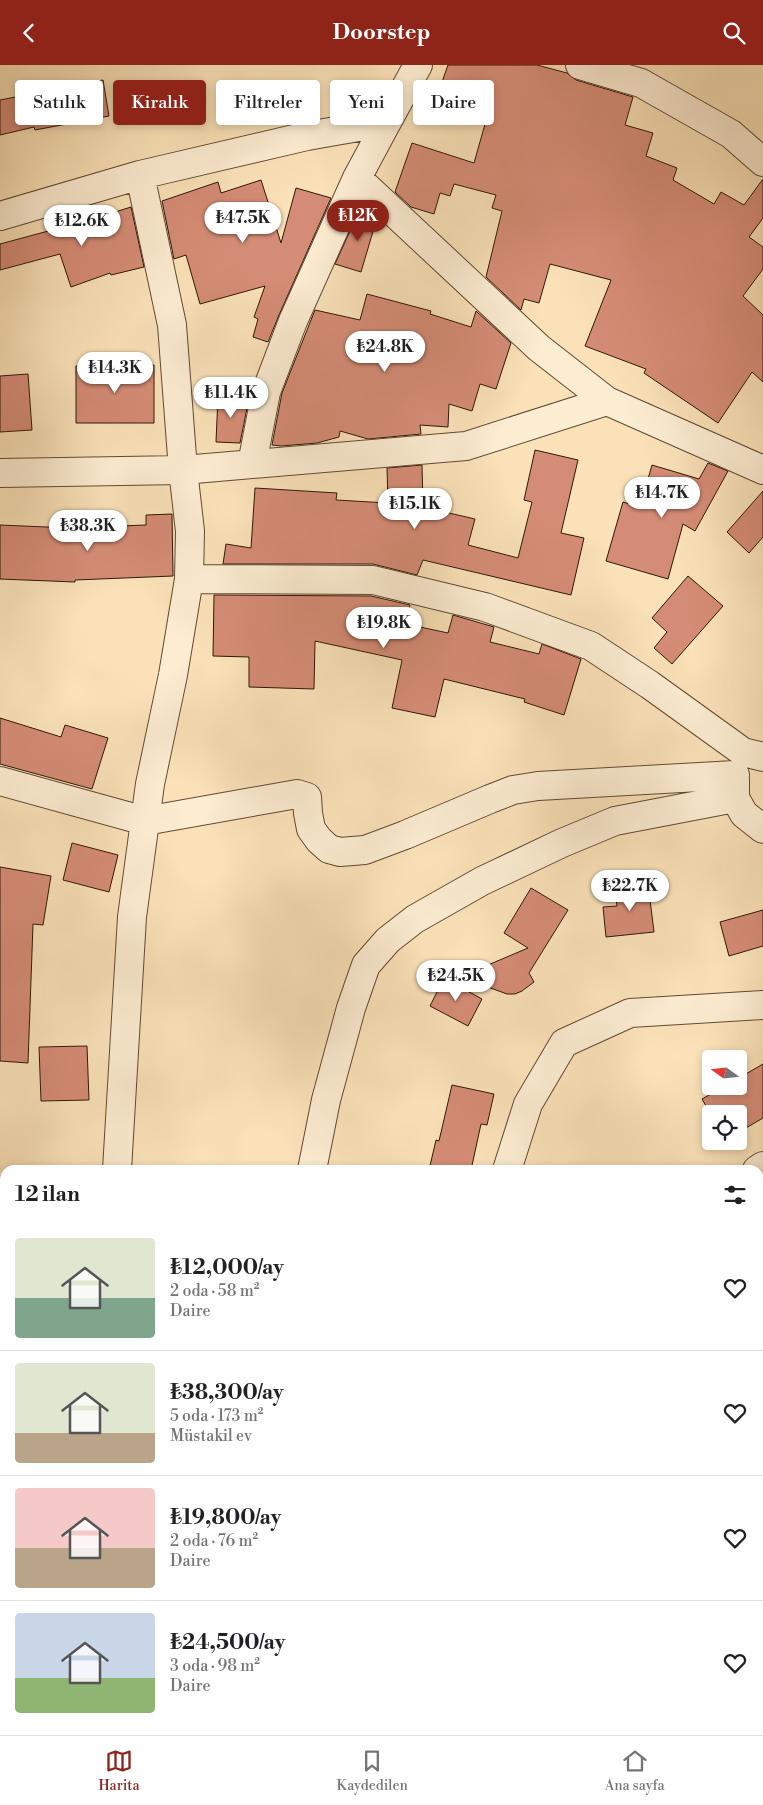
<!DOCTYPE html>
<html lang="tr">
<meta charset="utf-8">
<style>
:root{--surface:#fff;--page:#f2f2f2;--text:#202124;--muted:#757577;--line:#e0e0e0;--accent:#8f2418}
body{margin:0;font-family:"Libre Bodoni",serif;background:var(--page);color:var(--text);height:100vh;display:flex;flex-direction:column;font-size:19px;white-space:nowrap}
*{box-sizing:border-box;margin:0}
p{font-size:16px;color:var(--muted)}
.icon{flex:none;width:28px;height:28px;fill:none;stroke:currentColor;stroke-width:2;stroke-linecap:round;stroke-linejoin:round}
.map{position:relative;flex:1;overflow:hidden}
.side{position:absolute;left:0px;top:1100px;width:764px;height:570px;display:flex;flex-direction:column;background:var(--surface);border-radius:15px 15px 0 0;box-shadow:0 2px 8px #0003}
.side>*{flex:none}
.top-card{position:absolute;left:15px;top:15px;width:500px;height:45px;display:flex;gap:10px}
.needle{width:32px;rotate:285deg}
.fabs{position:absolute;left:702px;top:985px;display:grid;gap:10px}
.fabs a{display:grid;place-items:center;width:45px;height:45px;border-radius:5px;background:var(--surface);box-shadow:0 2px 8px #0003;font-size:25px}
.price{position:absolute;translate:-50% -42px;padding:0 11px;border-radius:18px;background:#fff;color:#222;font-size:16px;line-height:32px;filter:drop-shadow(0 1px 2px #0008)}
.price::after{content:'';position:absolute;left:50%;top:30px;width:15px;height:11px;margin-left:-8px;background:inherit;clip-path:polygon(0 0,100% 0,50% 100%)}
.price.selected{background:var(--accent);color:#fff}
ul{padding:0;list-style:none}
li{display:flex;align-items:center;gap:15px;height:125px;padding:0 15px}
li+li{border-top:1px solid var(--line)}
li span{display:grid;place-items:center;flex:none;width:140px;height:100px;border-radius:5px;color:#555}
li>.icon{margin-inline-start:auto}
span .icon{width:60px;height:60px;fill:#fffc;stroke-width:1}
li b{font-size:21px}
h2{display:flex;justify-content:space-between;align-items:center;height:60px;padding:0 15px;font-size:21px}
.pill{padding:0 18px;border-radius:5px;background:var(--surface);box-shadow:0 2px 8px #0003;font-size:18px;line-height:45px}
.pill.selected{background:var(--accent);color:#fff}
header{display:flex;justify-content:space-between;align-items:center;height:65px;padding:0 15px;background:var(--accent);color:#fff;font-size:22px;font-weight:700}
.dock{display:flex;justify-content:space-around;align-items:center;height:70px;border-top:1px solid var(--line);background:var(--surface);font-size:14px;color:var(--muted)}
.dock a{display:grid;justify-items:center;gap:2px}
.dock .selected{color:var(--accent)}
.map>svg:first-child{display:block}
.building{fill:#d58c76;stroke:#2e1806}
.lines{fill:none;stroke-linecap:round;stroke-linejoin:round}
.minor-casing{stroke:#614a32;stroke-width:30}
.minor{stroke:#fcecd1;stroke-width:28}
</style>
<header><svg class="icon" aria-label="back" viewBox="0 0 24 24"><path d="M15 5l-7 7 7 7"/></svg>Doorstep<svg class="icon" aria-label="search" viewBox="0 0 24 24"><circle cx="10" cy="10" r="6"/><path d="M15 15l6 6"/></svg></header>
<div class="map">
<svg width="763" height="1670" viewBox="0 0 763 1670">
<rect width="100%" height="100%" fill="#fae1b8"/>
<filter id="stains"><feTurbulence type="fractalNoise" baseFrequency=".004" numOctaves="4"/><feColorMatrix values="0 0 0 0 .2 0 0 0 0 .09 0 0 0 0 .02 0 0 0 .5 -.17"/></filter>
<radialGradient id="worn" r=".72"><stop offset=".6" stop-color="#630" stop-opacity="0"/><stop offset="1" stop-color="#630" stop-opacity=".3"/></radialGradient>
<path class="building" d="M 448,0 L 537,0 L 567,8 L 576,15 L 633,32 L 625,60 L 653,68 L 646,91 L 677,103 L 673,115 L 714,139 L 721,127 L 744,140 L 763,114 L 763,153 L 749,172 L 763,182 L 763,204 L 743,231 L 763,250 L 763,317 L 752,307 L 718,358 L 644,308 L 646,304 L 585,281 L 611,215 L 550,199 L 539,238 L 524,234 L 521,245 L 486,212 L 502,146 L 492,143 L 496,130 L 454,119 L 450,131 L 440,128 L 434,149 L 411,142 L 395,127 L 412,78 L 474,98 L 487,52 L 436,34 Z
M 103,15 L 109,51 L 35,65 L 34,62 L 0,70 L 0,35 Z
M 261,115 L 281,178 L 296,123 L 331,133 L 279,250 L 268,277 L 253,272 L 258,254 L 254,252 L 265,221 L 200,239 L 186,190 L 174,194 L 162,136 L 218,117 L 221,128 Z
M 131,142 L 144,202 L 111,210 L 110,208 L 71,222 L 60,189 L 0,205 L 0,179 L 52,165 L 50,161 L 88,147 L 90,155 Z
M 360,144 L 370,147 L 377,153 L 361,207 L 335,199 Z
M 367,229 L 431,246 L 430,249 L 471,262 L 476,246 L 511,278 L 496,324 L 480,319 L 472,346 L 449,339 L 448,362 L 420,360 L 421,369 L 368,374 L 340,366 L 339,372 L 317,378 L 281,381 L 272,380 L 282,328 L 315,245 L 360,255 Z
M 154,300 L 154,358 L 76,358 L 76,301 Z
M 28,309 L 32,365 L 0,367 L 0,311 Z
M 218,331 L 249,333 L 240,378 L 216,377 Z
M 535,385 L 578,395 L 561,468 L 584,473 L 571,530 L 423,495 L 417,510 L 373,499 L 223,499 L 226,479 L 251,483 L 255,423 L 337,428 L 336,435 L 388,438 L 387,403 L 422,400 L 423,442 L 475,454 L 468,480 L 518,493 L 532,437 L 524,435 Z
M 708,398 L 728,406 L 695,466 L 683,459 L 668,514 L 606,496 L 623,437 L 640,442 L 652,400 L 699,414 Z
M 763,426 L 763,472 L 749,488 L 727,467 Z
M 172,449 L 173,511 L 75,515 L 75,517 L 0,514 L 0,460 L 93,464 L 93,462 L 146,460 L 146,450 Z
M 688,511 L 723,541 L 672,599 L 654,583 L 667,567 L 652,553 Z
M 214,530 L 371,531 L 410,540 L 406,559 L 448,568 L 453,550 L 494,562 L 490,577 L 539,589 L 542,579 L 581,594 L 564,650 L 524,637 L 525,634 L 444,614 L 435,652 L 392,643 L 402,595 L 315,576 L 314,624 L 249,622 L 249,592 L 213,591 Z
M 0,653 L 61,672 L 65,660 L 108,673 L 92,724 L 0,699 Z
M 72,778 L 118,790 L 109,827 L 63,815 Z
M 0,802 L 51,811 L 43,860 L 33,859 L 28,998 L 0,996 Z
M 648,819 L 654,867 L 606,872 L 603,842 L 617,841 L 615,823 Z
M 531,823 L 568,845 L 529,908 L 534,917 L 522,926 L 515,929 L 507,929 L 485,921 L 488,900 L 528,883 L 504,868 Z
M 763,845 L 763,881 L 729,891 L 720,857 Z
M 444,913 L 482,934 L 468,961 L 430,941 Z
M 87,981 L 89,1035 L 41,1036 L 39,982 Z
M 763,999 L 763,1053 L 739,1067 L 739,1049 L 711,1049 L 711,1050 L 702,1034 L 725,1021 L 739,1021 L 739,1013 Z
M 452,1020 L 494,1029 L 487,1060 L 481,1059 L 471,1105 L 429,1105 L 436,1075 L 439,1076 Z"/>
<g class="lines">
<g class="minor-casing">
<path id="minor" d="M 580,0 L 641,18 L 731,69 L 763,97
M 357,113 L 539,283 L 607,336 L 763,405
M 0,151 L 140,110 L 307,71 L 387,57 L 418,0
M 252,399 L 266,327 L 293,256 L 357,113 L 387,57
M 0,408 L 183,405 L 466,381 L 607,336
M 189,514 L 373,515 L 485,542 L 591,581 L 650,620 L 743,687 L 763,692
M 735,715 L 735,733 L 744,749 L 763,764
M 0,716 L 145,756 L 297,729 L 307,732 L 308,748 L 311,764 L 319,775 L 329,784 L 340,787 L 365,785 L 405,770 L 490,734 L 513,725 L 538,721 L 735,710
M 117,1105 L 132,852 L 150,719 L 173,610 L 189,514 L 190,466 L 183,405 L 172,260 L 140,110
M 312,1105 L 326,1035 L 351,943 L 366,900 L 388,875 L 415,854 L 482,816 L 562,778 L 615,756 L 735,733
M 507,1105 L 528,1039 L 564,978 L 630,948 L 763,940
M 757,1105 L 763,1101
M 759,1130 L 763,1132
M 0,1223 L 5,1224
M 0,1520 L 5,1512
M 759,1631 L 763,1638
M 42,1670 L 46,1665
M 288,1670 L 291,1665"/>
</g>
<use href="#minor" class="minor"/>
</g>
<rect width="100%" height="100%" filter="url(#stains)"/>
<rect width="100%" height="100%" fill="url(#worn)"/>
</svg>
<div class="fabs">
<a><svg class="needle" viewBox="-14 -14 28 28"><path d="M0-13l5 13h-10z" fill="#e53935"/><path d="M0 13l5-13h-10z" fill="#757577"/></svg></a>
<a><svg class="icon" aria-label="locate" viewBox="0 0 24 24"><circle cx="12" cy="12" r="6"/><path d="M12 2v4M12 18v4M2 12h4M18 12h4"/></svg></a>
</div>
<b class="price selected" style="left:358px;top:177px">₺12K</b>
<b class="price" style="left:243px;top:179px">₺47.5K</b>
<b class="price" style="left:82px;top:182px">₺12.6K</b>
<b class="price" style="left:385px;top:308px">₺24.8K</b>
<b class="price" style="left:115px;top:329px">₺14.3K</b>
<b class="price" style="left:231px;top:354px">₺11.4K</b>
<b class="price" style="left:662px;top:454px">₺14.7K</b>
<b class="price" style="left:415px;top:465px">₺15.1K</b>
<b class="price" style="left:88px;top:487px">₺38.3K</b>
<b class="price" style="left:384px;top:584px">₺19.8K</b>
<b class="price" style="left:630px;top:847px">₺22.7K</b>
<b class="price" style="left:456px;top:937px">₺24.5K</b>
<div class="top-card">
<a class="pill">Satılık</a>
<a class="pill selected">Kiralık</a>
<a class="pill">Filtreler</a>
<a class="pill">Yeni</a>
<a class="pill">Daire</a>
</div>
<section class="side">
<h2>12 ilan<svg class="icon" aria-label="filters" viewBox="0 0 24 24"><path d="M4 7h16M4 17h16"/><circle cx="9" cy="7" r="2"/><circle cx="15" cy="17" r="2"/></svg></h2>
<ul>
<li><span style="background:linear-gradient(#dfe7d0 60%,#7fa58c 0)"><svg class="icon" aria-label="home" viewBox="0 0 24 24"><path d="M3 11l9-7 9 7M6 9v11h12V9"/></svg></span><div><b>₺12,000/ay</b><p>2 oda · 58 m²</p><p>Daire</p></div><svg class="icon" aria-label="heart" viewBox="0 0 24 24"><path d="M12 20l-8-8c-3-5 5-10 8-4 3-6 11-1 8 4z"/></svg></li>
<li><span style="background:linear-gradient(#dfe7d0 70%,#b9a48a 0)"><svg class="icon" aria-label="home" viewBox="0 0 24 24"><path d="M3 11l9-7 9 7M6 9v11h12V9"/></svg></span><div><b>₺38,300/ay</b><p>5 oda · 173 m²</p><p>Müstakil ev</p></div><svg class="icon" aria-label="heart" viewBox="0 0 24 24"><path d="M12 20l-8-8c-3-5 5-10 8-4 3-6 11-1 8 4z"/></svg></li>
<li><span style="background:linear-gradient(#f6c9c9 60%,#b9a48a 0)"><svg class="icon" aria-label="home" viewBox="0 0 24 24"><path d="M3 11l9-7 9 7M6 9v11h12V9"/></svg></span><div><b>₺19,800/ay</b><p>2 oda · 76 m²</p><p>Daire</p></div><svg class="icon" aria-label="heart" viewBox="0 0 24 24"><path d="M12 20l-8-8c-3-5 5-10 8-4 3-6 11-1 8 4z"/></svg></li>
<li><span style="background:linear-gradient(#c9d6e8 65%,#8fb573 0)"><svg class="icon" aria-label="home" viewBox="0 0 24 24"><path d="M3 11l9-7 9 7M6 9v11h12V9"/></svg></span><div><b>₺24,500/ay</b><p>3 oda · 98 m²</p><p>Daire</p></div><svg class="icon" aria-label="heart" viewBox="0 0 24 24"><path d="M12 20l-8-8c-3-5 5-10 8-4 3-6 11-1 8 4z"/></svg></li>
</ul>
</section>
</div>
<nav class="dock">
<a class="selected"><svg class="icon" aria-label="map" viewBox="0 0 24 24"><path d="M3 6l6-2 6 2 6-2v14l-6 2-6-2-6 2zM9 4v14M15 6v14"/></svg>Harita</a>
<a><svg class="icon" aria-label="saved" viewBox="0 0 24 24"><path d="M7 4h10v16l-5-4-5 4z"/></svg>Kaydedilen</a>
<a><svg class="icon" aria-label="home" viewBox="0 0 24 24"><path d="M3 11l9-7 9 7M6 9v11h12V9"/></svg>Ana sayfa</a>
</nav>
